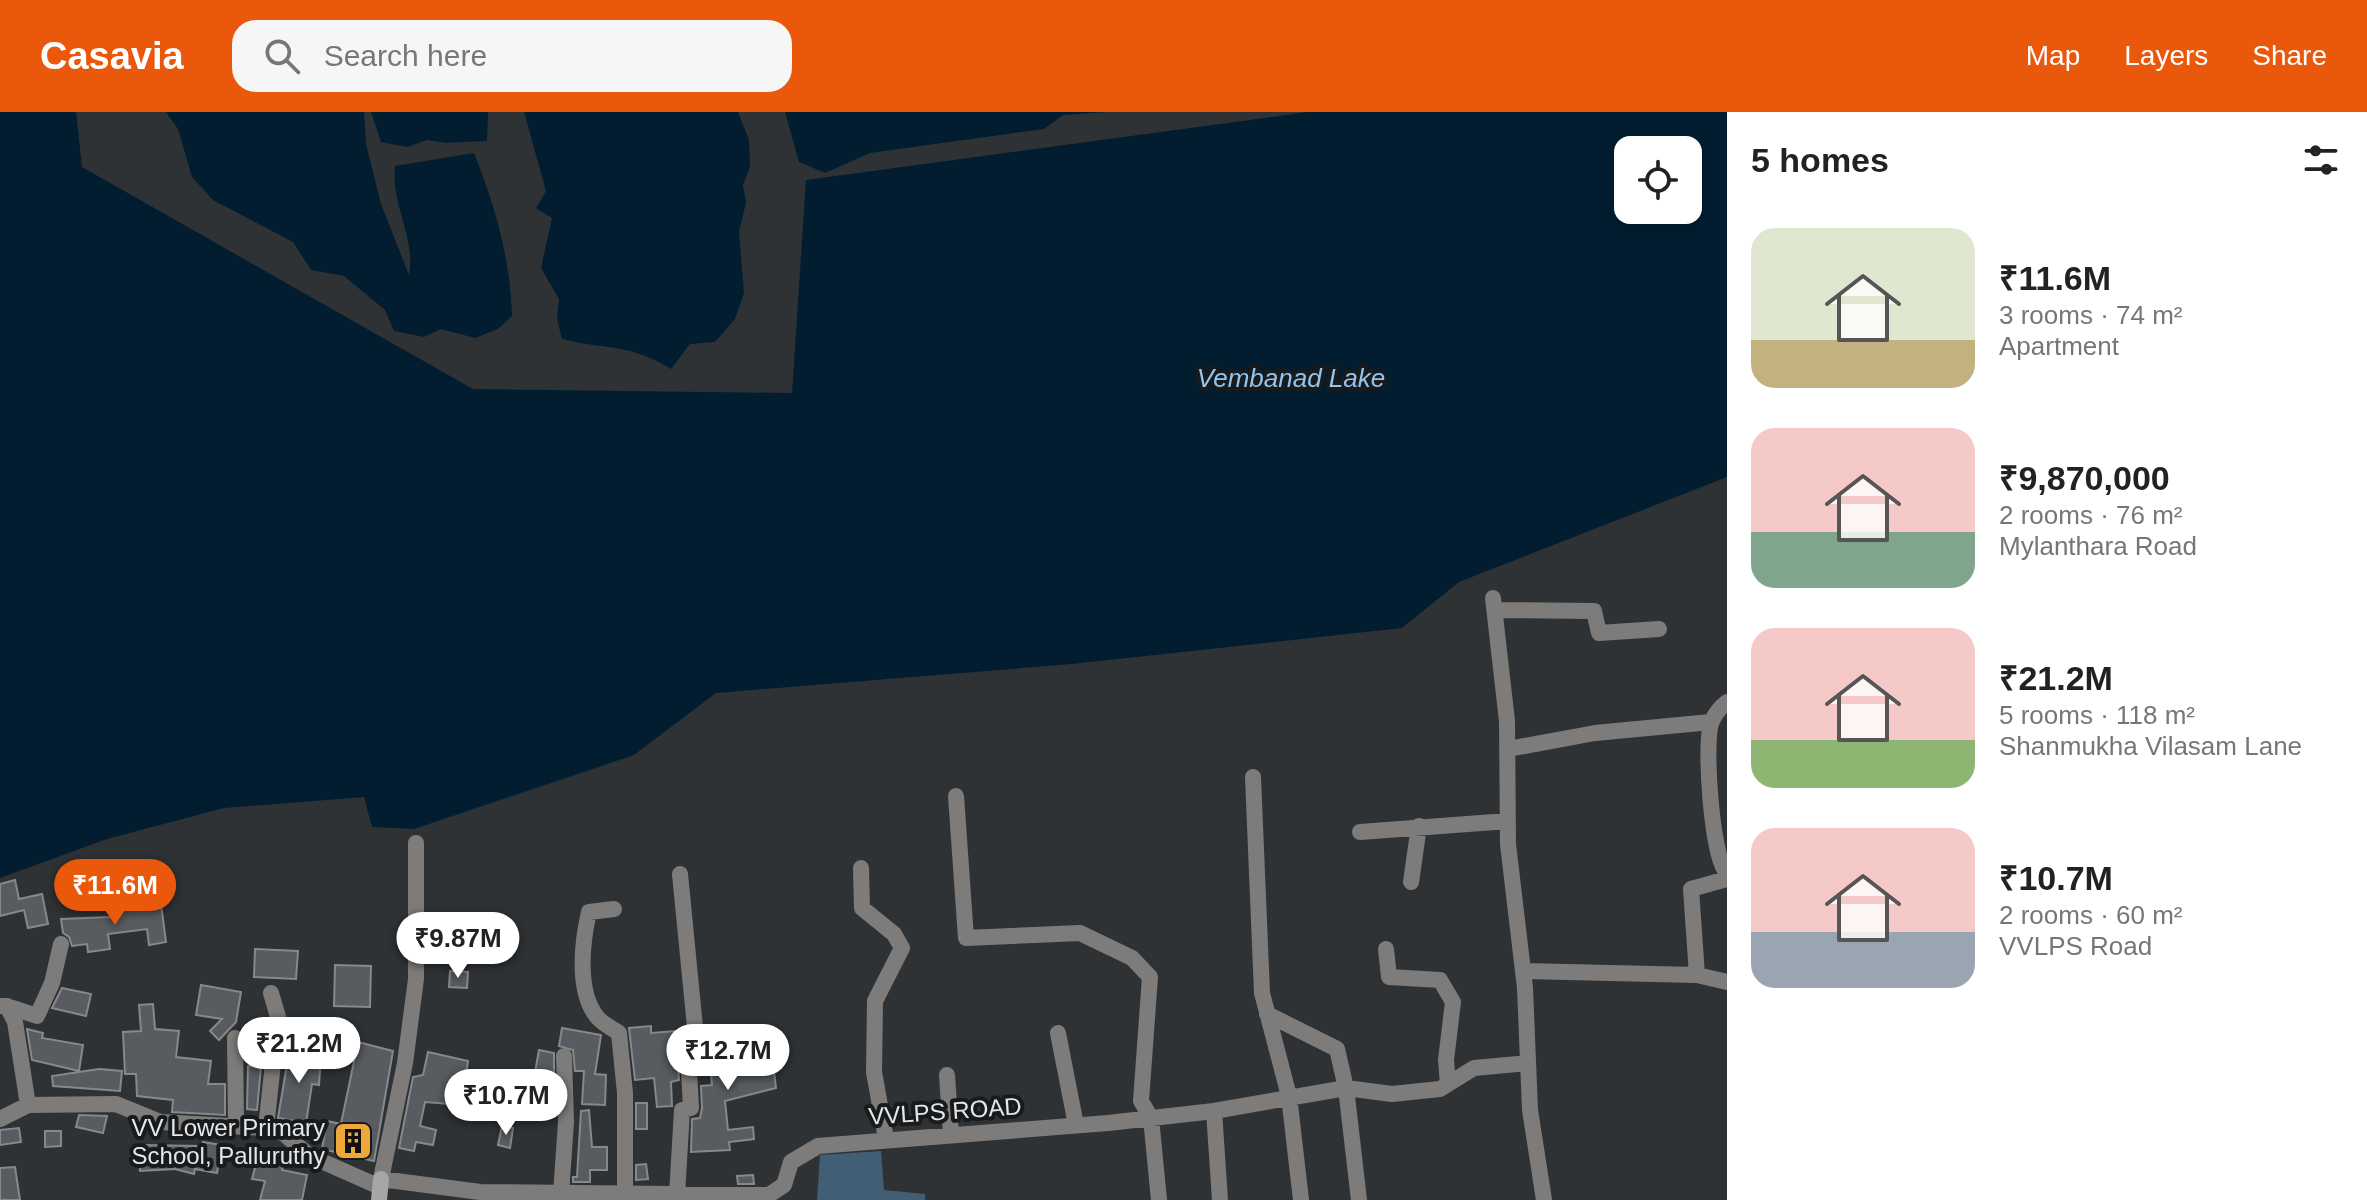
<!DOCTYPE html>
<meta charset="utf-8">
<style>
:root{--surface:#fff;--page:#f6f6f6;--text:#222;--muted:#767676;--accent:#ea580c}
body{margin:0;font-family:Arial,sans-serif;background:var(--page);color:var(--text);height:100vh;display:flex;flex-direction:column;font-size:30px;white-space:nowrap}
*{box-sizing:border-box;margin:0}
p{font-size:26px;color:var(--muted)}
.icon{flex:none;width:44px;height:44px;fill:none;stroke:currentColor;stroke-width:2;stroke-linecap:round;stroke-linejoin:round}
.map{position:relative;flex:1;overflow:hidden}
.drawer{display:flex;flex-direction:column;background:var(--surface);width:640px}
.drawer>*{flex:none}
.fabs{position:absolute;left:1614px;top:24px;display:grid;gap:16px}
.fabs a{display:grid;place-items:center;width:88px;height:88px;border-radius:16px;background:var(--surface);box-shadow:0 4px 12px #0003;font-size:40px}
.price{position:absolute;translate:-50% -68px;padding:0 18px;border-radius:28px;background:#fff;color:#222;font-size:26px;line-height:52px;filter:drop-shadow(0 2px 4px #0008)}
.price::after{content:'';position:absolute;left:50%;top:48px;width:24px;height:18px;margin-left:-12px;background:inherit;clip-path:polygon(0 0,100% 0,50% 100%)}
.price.current{background:var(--accent);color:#fff}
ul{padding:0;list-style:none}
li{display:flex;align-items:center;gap:24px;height:200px;padding:0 24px}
li span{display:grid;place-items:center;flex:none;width:224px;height:160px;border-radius:24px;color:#555}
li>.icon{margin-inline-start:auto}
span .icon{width:96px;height:96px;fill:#fffc;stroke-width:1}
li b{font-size:34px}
h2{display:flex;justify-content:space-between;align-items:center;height:96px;padding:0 24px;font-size:34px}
header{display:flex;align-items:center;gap:48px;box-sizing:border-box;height:112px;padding:0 40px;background:var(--accent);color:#fff}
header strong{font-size:38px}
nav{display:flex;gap:44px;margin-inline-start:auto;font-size:28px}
.search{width:560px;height:72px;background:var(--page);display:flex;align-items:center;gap:20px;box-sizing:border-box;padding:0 28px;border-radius:24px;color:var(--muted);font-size:30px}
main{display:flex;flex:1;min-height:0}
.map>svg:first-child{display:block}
.green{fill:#425e75}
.water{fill:#021d30;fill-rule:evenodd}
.building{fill:#585b5f;stroke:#85898c;stroke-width:2}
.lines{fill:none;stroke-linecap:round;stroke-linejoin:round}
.street{stroke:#7e7c7b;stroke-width:16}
.secondary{stroke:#a8a6a4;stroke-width:16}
.labels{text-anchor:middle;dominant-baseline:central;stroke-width:8;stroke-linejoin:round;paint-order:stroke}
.street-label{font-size:24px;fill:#e4e7e9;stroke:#181a1b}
.poi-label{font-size:24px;fill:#e4e7e9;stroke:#181a1b;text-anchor:end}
.water-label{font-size:26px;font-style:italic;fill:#91c5ef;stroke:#181a1b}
</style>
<header>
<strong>Casavia</strong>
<div class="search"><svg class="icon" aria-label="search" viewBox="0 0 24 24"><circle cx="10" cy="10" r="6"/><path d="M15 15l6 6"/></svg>Search here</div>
<nav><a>Map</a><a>Layers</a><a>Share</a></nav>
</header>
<main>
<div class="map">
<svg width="1727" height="1088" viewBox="0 0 1727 1088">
<rect width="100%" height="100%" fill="#2f3235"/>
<path class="green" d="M 881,1039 L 884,1078 L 925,1082 L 925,1088 L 817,1088 L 820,1043 Z"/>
<path class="water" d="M 0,0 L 76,0 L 82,55 L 473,277 L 792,281 L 806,68 L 1308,0 L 1727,0 L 1727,365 L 1459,470 L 1402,516 L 1072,552 L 716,581 L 634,643 L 414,717 L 372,715 L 364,685 L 224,696 L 107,727 L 0,766 ZM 1628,38 L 1688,38 L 1688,98 L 1628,98 Z
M 166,0 L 364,0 L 366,32 L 381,92 L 409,163 C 416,126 391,93 395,54 L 474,41 C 495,94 510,145 512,204 L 498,217 L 475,226 L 441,217 L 424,225 L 394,219 L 385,198 L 344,164 L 311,158 L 293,130 L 213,88 L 192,65 L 178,17 Z
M 371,0 L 488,0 L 487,29 L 445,31 L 427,28 L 407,35 L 381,30 Z
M 524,0 L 738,0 L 749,28 L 750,55 L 743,73 L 746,91 L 739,119 L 744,181 L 735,207 L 715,230 L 690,232 L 671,257 C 629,231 606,238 562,227 L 557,207 L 559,187 L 541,156 L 552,106 L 536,96 L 546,79 Z
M 785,0 L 1108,0 L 1063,3 L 1044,17 L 870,41 L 825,61 L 799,50 Z"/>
<path class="building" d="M 15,768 L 19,787 L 42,782 L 48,812 L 28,816 L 24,798 L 0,804 L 0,772 Z
M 161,792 L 166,830 L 149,833 L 147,817 L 108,822 L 110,837 L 88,840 L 87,832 L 72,834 L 69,825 L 63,821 L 61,807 L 110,805 L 110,801 Z
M 255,837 L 298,839 L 296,867 L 254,865 Z
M 335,853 L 371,854 L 370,895 L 334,894 Z
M 450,859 L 468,860 L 467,876 L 449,875 Z
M 201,873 L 241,880 L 236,910 L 219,928 L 210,919 L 222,907 L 196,903 Z
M 62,876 L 91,882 L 86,904 L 52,896 Z
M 153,892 L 155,917 L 179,919 L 176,945 L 211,949 L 208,972 L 225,972 L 225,1003 L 172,1000 L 173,988 L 137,984 L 136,962 L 125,962 L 123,920 L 141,919 L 139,893 Z
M 651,914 L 651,921 L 676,919 L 679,968 L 671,970 L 672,994 L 657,995 L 654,966 L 635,968 L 629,916 Z
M 562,916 L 601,923 L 595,962 L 606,963 L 605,993 L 582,992 L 584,959 L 575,959 L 573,938 L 559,934 Z
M 27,917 L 43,921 L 42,926 L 83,933 L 79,959 L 32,948 Z
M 725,921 L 729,934 L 754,927 L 763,962 L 774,960 L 776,976 L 725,989 L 728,1018 L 753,1015 L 754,1027 L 729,1030 L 730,1038 L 691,1040 L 692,1007 L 700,1006 L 702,996 L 701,974 L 712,973 L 707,925 Z
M 358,930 L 393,939 L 374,1049 L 322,1037 L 327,1009 L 341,1012 Z
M 539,938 L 554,941 L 554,992 L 499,987 L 502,962 L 534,966 Z
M 289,940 L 321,942 L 319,973 L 312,972 L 306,1011 L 278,1006 Z
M 428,940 L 468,949 L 462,993 L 425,990 L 420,1014 L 436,1018 L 433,1033 L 416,1030 L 414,1039 L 399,1036 L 413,965 L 423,963 Z
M 248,954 L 261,955 L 257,998 L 247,997 Z
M 99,957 L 122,959 L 120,979 L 53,974 L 52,964 Z
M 636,991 L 647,991 L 647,1017 L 636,1017 Z
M 589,998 L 592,1035 L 607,1035 L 607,1058 L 590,1058 L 590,1070 L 573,1070 L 573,1065 L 577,1065 L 581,999 Z
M 79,1003 L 107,1004 L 103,1021 L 76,1015 Z
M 502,1014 L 513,1016 L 510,1036 L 498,1033 Z
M 19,1016 L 21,1030 L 0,1033 L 0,1018 Z
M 45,1019 L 61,1019 L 61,1034 L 45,1035 Z
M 203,1030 L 222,1033 L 217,1061 L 195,1057 L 194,1062 L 175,1057 L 140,1059 L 139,1033 L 202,1034 Z
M 271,1044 L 284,1046 L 282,1058 L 307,1063 L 302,1088 L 260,1088 L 265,1069 L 252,1067 L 256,1052 L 269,1055 Z
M 646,1052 L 648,1067 L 636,1068 L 636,1053 Z
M 15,1055 L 20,1088 L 0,1088 L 0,1056 Z
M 753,1063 L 754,1072 L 738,1072 L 737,1064 Z"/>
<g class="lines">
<path class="street" d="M 1493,486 L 1507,609 L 1508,732 L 1525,876 L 1530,998 L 1544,1088
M 1495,498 L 1594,499 L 1599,521 L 1659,517
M 1727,590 C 1722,594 1715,602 1712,609 C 1703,627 1712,749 1727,761
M 1508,637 L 1595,621 L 1711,610
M 1253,665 L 1262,881 L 1289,984 L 1301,1088
M 956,684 L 966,826 L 1080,821 L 1132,846 L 1150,865 L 1141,989 L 1151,1006 L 1159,1088
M 1360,720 L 1508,709
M 416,731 L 416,867 L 405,951 L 381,1067 L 480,1080 L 769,1083 L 784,1073 L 791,1050 L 818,1034 L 1108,1011 L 1214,999 L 1346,976 L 1392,982 L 1440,977 L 1474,956 L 1528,951
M 861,756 L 862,796 L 894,822 L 902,836 L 875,889 L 874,960 L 886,1027
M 1411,770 L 1419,714
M 614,797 L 589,800 C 582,830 576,881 598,906 C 603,912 613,917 619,921 L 625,981 L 625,1088
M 1386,837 L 1389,865 L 1440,868 L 1453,890 L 1446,948 L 1448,972
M 1523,859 L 1697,863 L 1727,870
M 1697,863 L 1691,777 L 1727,767
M 0,894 L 7,894 L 15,910 L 28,993
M 7,894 L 37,904 L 52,871 L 61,832
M 1267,902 L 1337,937 L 1346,976 L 1359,1088
M 1058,921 L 1076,1013
M 235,926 L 236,1014
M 947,963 L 951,1022
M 1214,999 L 1220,1088
M 0,1007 L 28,993 L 116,992 L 160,1010 L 266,1016 L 283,1021 L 310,1044 L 380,1075
M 266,1016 L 278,905 L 271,881
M 561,1082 L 566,1010 L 564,944
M 677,1083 L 682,998 L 691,996 L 689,958 L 699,956 L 680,762"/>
<path class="secondary" d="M 379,1088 L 381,1067"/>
</g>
<defs>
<g id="building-square" transform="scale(2)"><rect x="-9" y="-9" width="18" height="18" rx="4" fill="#eca93a" stroke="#181a1b"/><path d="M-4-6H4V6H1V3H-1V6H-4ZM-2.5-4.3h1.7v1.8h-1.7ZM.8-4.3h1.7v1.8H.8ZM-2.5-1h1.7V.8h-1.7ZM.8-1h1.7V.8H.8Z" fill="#111"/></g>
</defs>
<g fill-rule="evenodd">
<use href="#building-square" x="353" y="1029"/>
</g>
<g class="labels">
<g class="street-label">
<text transform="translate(945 999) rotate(-4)">VVLPS ROAD</text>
</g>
<g class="poi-label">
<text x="325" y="1015">VV Lower Primary<tspan x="325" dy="28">School, Palluruthy</tspan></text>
</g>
<g class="water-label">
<text x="1291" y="266">Vembanad Lake</text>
</g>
</g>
</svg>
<div class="fabs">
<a><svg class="icon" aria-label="locate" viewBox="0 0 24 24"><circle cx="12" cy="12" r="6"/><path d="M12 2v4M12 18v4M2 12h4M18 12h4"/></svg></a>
</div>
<b class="price current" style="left:115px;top:815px">₹11.6M</b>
<b class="price" style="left:458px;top:868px">₹9.87M</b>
<b class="price" style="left:299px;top:973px">₹21.2M</b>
<b class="price" style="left:728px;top:980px">₹12.7M</b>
<b class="price" style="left:506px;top:1025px">₹10.7M</b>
</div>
<section class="drawer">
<h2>5 homes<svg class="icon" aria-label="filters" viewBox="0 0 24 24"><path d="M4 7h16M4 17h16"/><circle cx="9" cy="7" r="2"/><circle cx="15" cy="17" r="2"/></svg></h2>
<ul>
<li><span style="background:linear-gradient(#dfe7d0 70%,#c2b280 0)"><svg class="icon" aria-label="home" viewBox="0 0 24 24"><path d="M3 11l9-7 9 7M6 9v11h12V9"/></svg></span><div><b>₹11.6M</b><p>3 rooms · 74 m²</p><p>Apartment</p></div></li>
<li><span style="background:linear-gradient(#f6c9c9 65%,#7fa58c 0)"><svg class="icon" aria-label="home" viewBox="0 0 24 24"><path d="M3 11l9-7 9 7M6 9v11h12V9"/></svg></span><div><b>₹9,870,000</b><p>2 rooms · 76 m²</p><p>Mylanthara Road</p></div></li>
<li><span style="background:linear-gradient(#f6c9c9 70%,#8fb573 0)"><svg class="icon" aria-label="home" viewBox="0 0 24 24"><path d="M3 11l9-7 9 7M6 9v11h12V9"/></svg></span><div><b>₹21.2M</b><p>5 rooms · 118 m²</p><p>Shanmukha Vilasam Lane</p></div></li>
<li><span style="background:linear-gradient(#f6c9c9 65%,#9aa5b1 0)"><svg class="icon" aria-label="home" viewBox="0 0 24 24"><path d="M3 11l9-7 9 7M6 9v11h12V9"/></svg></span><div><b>₹10.7M</b><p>2 rooms · 60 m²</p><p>VVLPS Road</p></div></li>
</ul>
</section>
</main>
